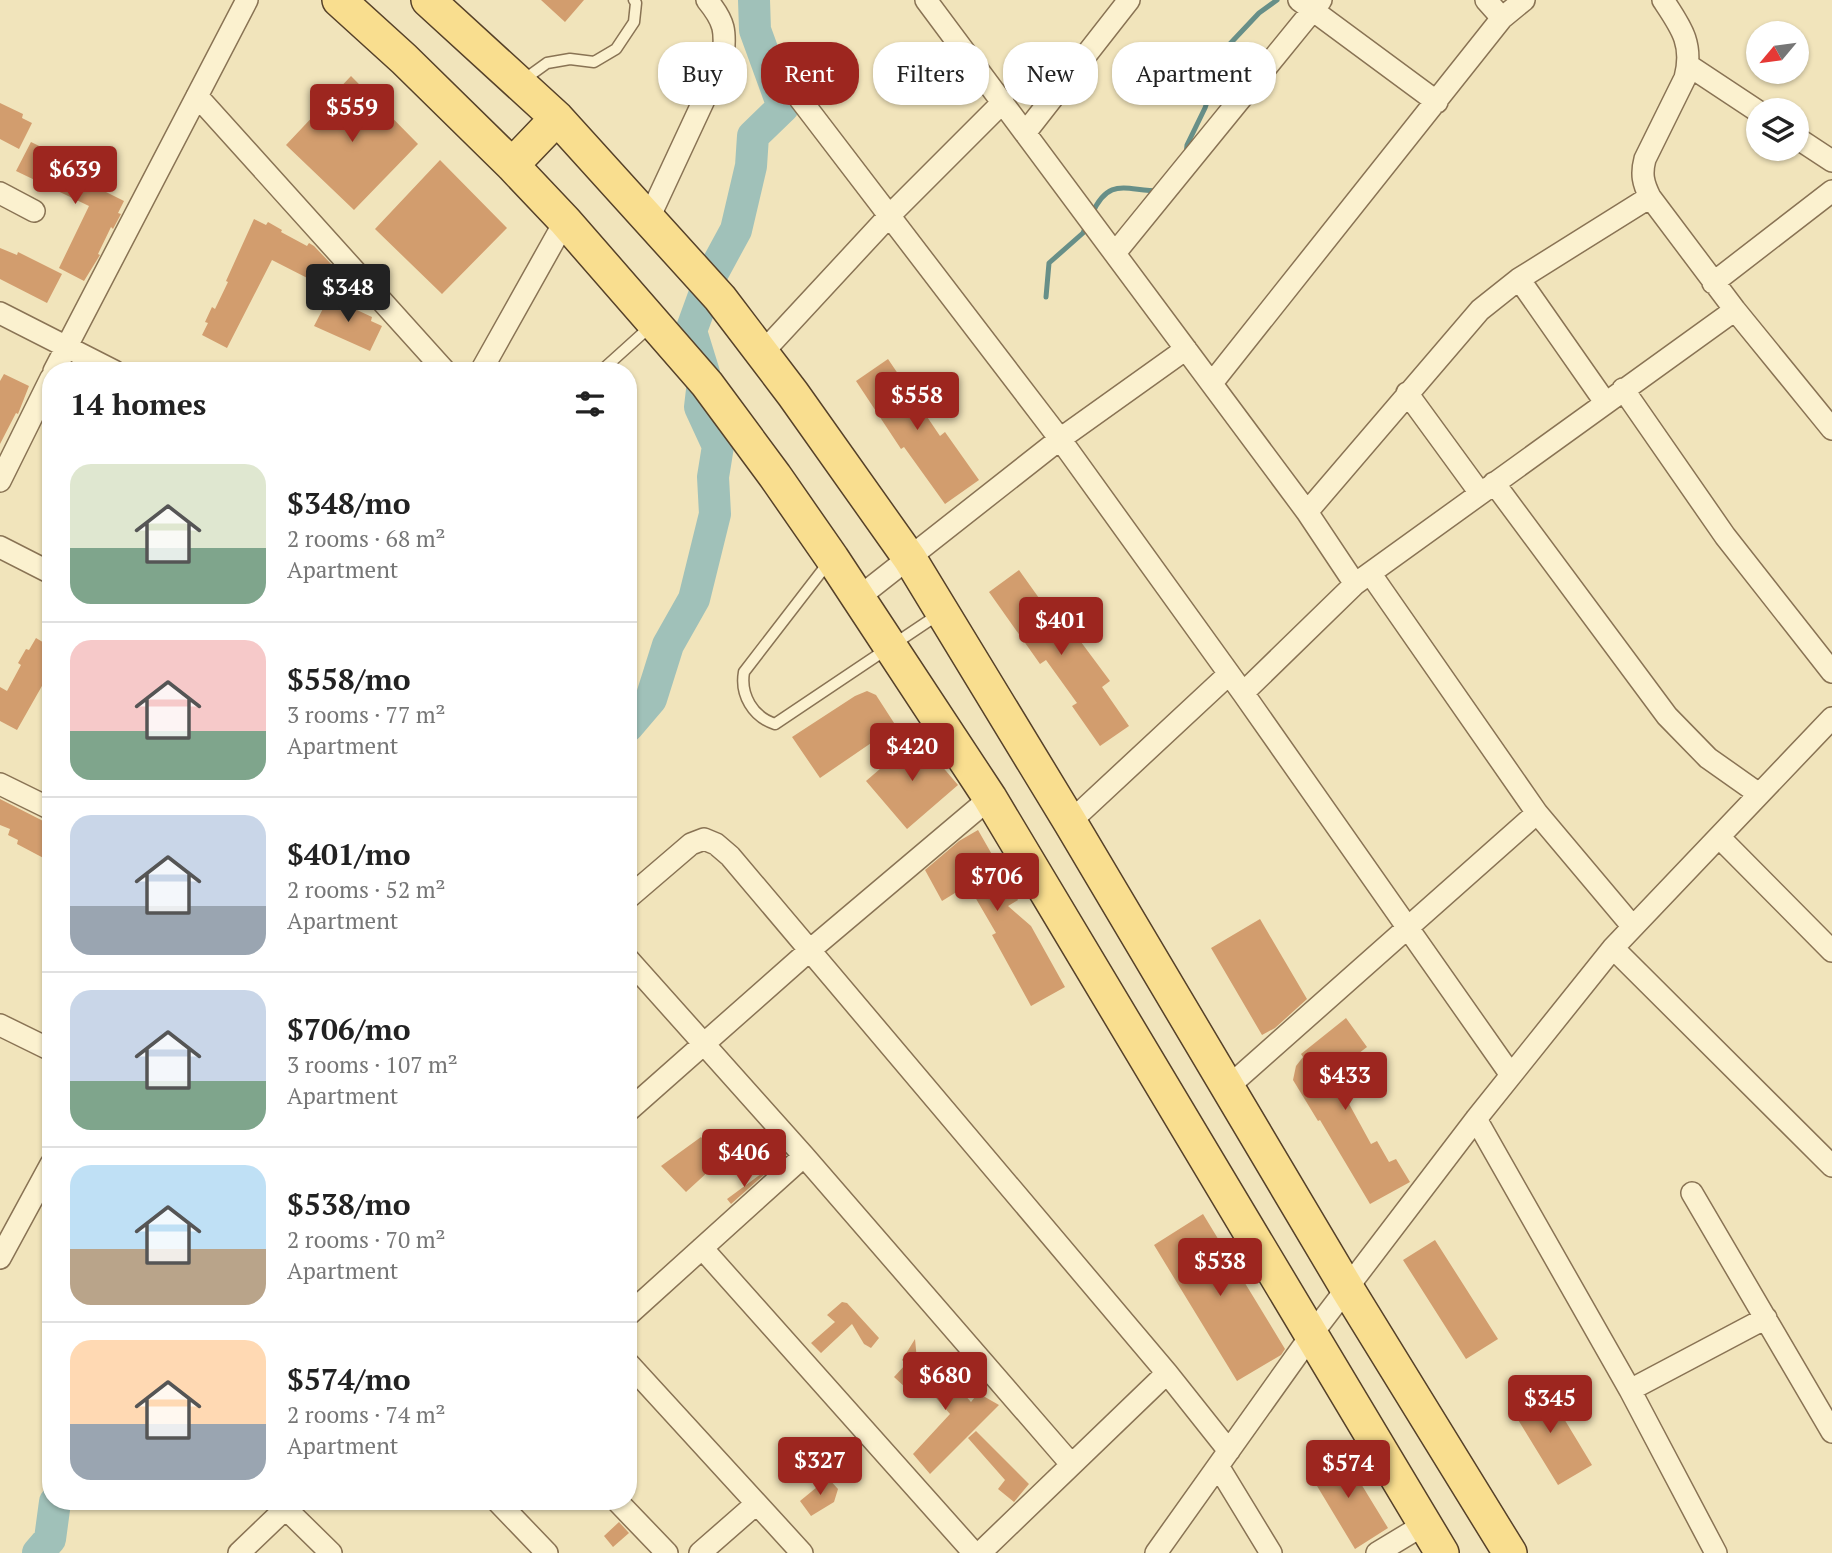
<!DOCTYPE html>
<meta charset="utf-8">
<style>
:root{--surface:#fff;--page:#f6f6f6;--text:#222;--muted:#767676;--line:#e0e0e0;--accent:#9d261f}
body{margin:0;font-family:"PT Serif",serif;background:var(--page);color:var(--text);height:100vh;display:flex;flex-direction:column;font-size:26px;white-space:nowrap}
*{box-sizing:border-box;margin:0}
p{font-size:23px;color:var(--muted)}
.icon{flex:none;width:38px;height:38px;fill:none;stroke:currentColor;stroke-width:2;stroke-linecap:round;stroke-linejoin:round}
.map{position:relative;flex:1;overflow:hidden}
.side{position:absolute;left:42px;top:362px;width:595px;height:1148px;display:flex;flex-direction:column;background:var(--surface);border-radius:28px;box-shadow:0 2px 5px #0004}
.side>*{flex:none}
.guide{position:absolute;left:658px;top:42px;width:665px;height:63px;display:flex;gap:14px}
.needle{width:46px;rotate:241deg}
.buttons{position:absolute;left:1746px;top:21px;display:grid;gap:14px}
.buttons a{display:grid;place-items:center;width:63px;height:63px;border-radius:50%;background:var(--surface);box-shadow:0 2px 5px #0004;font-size:35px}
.price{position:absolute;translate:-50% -60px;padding:0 16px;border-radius:7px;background:var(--accent);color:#fff;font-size:23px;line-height:46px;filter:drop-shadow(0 2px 4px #0008)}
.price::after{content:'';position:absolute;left:50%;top:42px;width:21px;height:16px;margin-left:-10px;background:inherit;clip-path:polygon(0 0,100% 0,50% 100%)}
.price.current{background:#222;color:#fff}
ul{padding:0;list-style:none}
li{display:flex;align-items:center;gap:21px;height:175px;padding:0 28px}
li+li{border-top:2px solid var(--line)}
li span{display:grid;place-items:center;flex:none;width:196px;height:140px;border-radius:21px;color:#555}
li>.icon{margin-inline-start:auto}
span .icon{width:84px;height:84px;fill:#fffc;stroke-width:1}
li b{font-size:30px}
h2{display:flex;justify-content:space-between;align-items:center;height:84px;padding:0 28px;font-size:30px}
.tag{padding:0 24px;border-radius:28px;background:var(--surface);box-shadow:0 2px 5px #0004;font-size:24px;line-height:63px}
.tag.current{background:var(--accent);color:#fff}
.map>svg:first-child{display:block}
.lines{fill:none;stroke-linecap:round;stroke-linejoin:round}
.stream{stroke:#678f88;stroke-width:5}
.river{stroke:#a0c1b9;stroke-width:32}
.building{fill:#d29d6e}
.lane-casing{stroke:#897354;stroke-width:13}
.street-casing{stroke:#897354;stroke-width:24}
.primary-casing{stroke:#564129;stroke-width:36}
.lane{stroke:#fbf1cf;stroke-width:10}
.street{stroke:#fbf1cf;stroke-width:21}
.primary{stroke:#f9de8f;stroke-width:33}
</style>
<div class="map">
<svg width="1832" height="1553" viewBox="0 0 1832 1553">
<rect width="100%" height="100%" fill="#f1e4bb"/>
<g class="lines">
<path class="stream" d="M 1186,155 L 1187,145 L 1205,108 L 1226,48 L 1259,13 L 1277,0
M 1092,214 C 1109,176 1126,191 1159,191
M 1046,297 L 1049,263 L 1083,233 L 1086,226"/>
<path class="river" d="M 628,726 L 651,699 L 668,645 L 694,599 L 715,514 L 713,477 L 718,446 L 700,407 L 704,373 L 691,331 L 711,276 L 736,230 L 751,166 L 753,136 L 783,107 L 755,30 L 754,0
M 38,1553 L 50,1539 L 55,1502"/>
</g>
<path class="building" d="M 541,0 L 584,0 L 565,22 Z
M 351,76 L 418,144 L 354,210 L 286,145 Z
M 0,103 L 23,114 L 22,118 L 32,123 L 19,149 L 0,139 Z
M 31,142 L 74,163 L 73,167 L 84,172 L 80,179 L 124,201 L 118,213 L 121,214 L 113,229 L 111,227 L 98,254 L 100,255 L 84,281 L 59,268 L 89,206 L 16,171 Z
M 440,160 L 507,228 L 442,294 L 375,229 Z
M 254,219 L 266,225 L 268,222 L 282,230 L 281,232 L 307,246 L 309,243 L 314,246 L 332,265 L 321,285 L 272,260 L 227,348 L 202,335 L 208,323 L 205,322 L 212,307 L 215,309 L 228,282 L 226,281 Z
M 0,248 L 17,255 L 18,252 L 62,274 L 47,303 L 0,279 Z
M 329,297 L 372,317 L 371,321 L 382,326 L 370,351 L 314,326 Z
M 888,359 L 940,436 L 945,432 L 979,480 L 945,504 L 904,447 L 901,449 L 856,381 Z
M 4,374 L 29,386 L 18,414 L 16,413 L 0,444 L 0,381 Z
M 1019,570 L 1071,643 L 1078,638 L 1110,681 L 1102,687 L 1129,726 L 1100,746 L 1072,706 L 1077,703 L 1046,660 L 1040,664 L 989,592 Z
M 36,638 L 51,647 L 51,670 L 17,730 L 0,721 L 0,687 L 7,691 L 21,665 L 18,663 L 26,649 L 29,650 Z
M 867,691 L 876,695 L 896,726 L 820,778 L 792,737 L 855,696 Z
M 917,737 L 958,785 L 907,829 L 866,781 Z
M 0,799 L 51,825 L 51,862 L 17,844 L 18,840 L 8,835 L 10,829 L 0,825 Z
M 978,830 L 1018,900 L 1008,906 L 1031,926 L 1065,987 L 1031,1006 L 992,935 L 996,933 L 968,885 L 942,901 L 925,870 L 959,841 Z
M 1260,919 L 1307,999 L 1275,1028 L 1262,1035 L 1211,948 Z
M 1346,1018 L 1367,1047 L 1333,1073 L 1350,1101 L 1348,1102 L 1371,1144 L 1377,1141 L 1389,1162 L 1396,1159 L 1410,1182 L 1370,1204 L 1320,1120 L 1318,1121 L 1293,1080 L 1296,1066 L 1303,1057 L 1301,1054 Z
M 701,1137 L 722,1159 L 686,1192 L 661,1166 Z
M 765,1171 L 766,1173 L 731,1204 L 727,1199 Z
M 1203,1214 L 1285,1349 L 1281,1355 L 1237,1381 L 1154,1245 Z
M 1435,1240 L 1498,1339 L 1466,1359 L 1403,1260 Z
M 842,1302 L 847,1303 L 879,1338 L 871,1348 L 864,1344 L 852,1324 L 821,1353 L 811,1343 L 835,1322 L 827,1315 Z
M 915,1339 L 917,1360 L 944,1385 L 950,1378 L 971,1402 L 978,1393 L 999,1405 L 930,1474 L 913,1454 L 950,1414 L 919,1378 L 906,1388 L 894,1377 L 906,1364 L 902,1360 Z
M 1543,1384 L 1592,1465 L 1558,1485 L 1509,1405 Z
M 976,1431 L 1029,1484 L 1014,1502 L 998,1489 L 1005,1480 L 968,1438 Z
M 1341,1451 L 1388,1528 L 1355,1549 L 1308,1471 Z
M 828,1478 L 838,1489 L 834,1502 L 811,1516 L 800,1501 Z
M 619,1522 L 629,1533 L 613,1547 L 604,1536 Z"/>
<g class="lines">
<g class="lane-casing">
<path id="lane" d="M 522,81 L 547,63 L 570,59 L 594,62 L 616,49 L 634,22 L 636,3 L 634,0
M 601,371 L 652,325
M 828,563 L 744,672 C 740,695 753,717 775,724 L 939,614"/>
</g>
<g class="street-casing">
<path id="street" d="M 926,0 L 1307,512 L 1480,310 L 1519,279 L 1650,197 C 1643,183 1641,174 1645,159 L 1685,78 C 1694,44 1681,27 1663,0
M 1299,0 L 1437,102
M 1486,0 L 1502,18
M 1688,65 L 1759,112
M 197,96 L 445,371
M 800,99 L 1060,439 L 1243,693 L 1511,1075
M 1025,133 L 1129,0
M 1797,138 L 1832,161
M 0,193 L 34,211
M 1650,197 L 1735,310 L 1832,429
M 648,220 L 723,59 C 726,31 725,22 707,0
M 1115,253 L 1321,0
M 1519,279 L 1605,402
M 1713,283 L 1832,191
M 0,313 L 114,371
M 762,353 L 889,216 L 1003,102
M 54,371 L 247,0
M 481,371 L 565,221
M 1212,383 L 1502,18 L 1524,0
M 1623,389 L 1725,536 L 1832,672
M 1407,393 L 1480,493
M 0,481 L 51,378
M 1494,483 L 1667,716 L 1708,758 L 1759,794
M 1307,512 L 1355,584
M 0,547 L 51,573
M 1370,573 L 1537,813 L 1633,927
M 858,598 L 1060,439 L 1186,349
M 1243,693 L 1355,584 L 1735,310
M 0,784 L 51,809
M 1070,822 L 1229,674
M 1719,837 L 1832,951
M 628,898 L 691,844 L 704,839 L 716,844 L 730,856 L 1167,1373 L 1229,1451
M 1613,948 L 1832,1166
M 628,959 L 804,1156 L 1071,1464
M 0,1025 L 51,1050
M 1228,1087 L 1537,813
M 628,1111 L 810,950 L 990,798
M 1476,1119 L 1630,1390 L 1716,1553
M 1692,1193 L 1832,1432
M 702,1248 L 974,1553
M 0,1258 L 51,1164
M 628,1315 L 804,1156
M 628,1363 L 802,1553
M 1630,1390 L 1766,1318
M 1218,1466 L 1271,1553
M 279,1502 L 331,1553
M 498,1502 L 547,1553
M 618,1502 L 667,1553
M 239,1553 L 286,1508
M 700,1553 L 756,1504
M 980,1553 L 1167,1373
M 1156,1553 L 1312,1334 L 1476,1119 L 1613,948 L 1832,718
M 1377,1553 L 1425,1524"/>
</g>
<g class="primary-casing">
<path id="primary" d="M 339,0 L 404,59 L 512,165 L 565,221 L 707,384 L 775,476 L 832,558 L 990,798 L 1442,1553
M 428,0 L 557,118 L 720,298 L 793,394 L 910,559 L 1070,822 L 1348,1290 L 1510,1553
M 512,165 L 557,118"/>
</g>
<use href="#lane" class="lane"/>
<use href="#street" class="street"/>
<use href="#primary" class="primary"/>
</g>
</svg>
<div class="buttons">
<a><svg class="needle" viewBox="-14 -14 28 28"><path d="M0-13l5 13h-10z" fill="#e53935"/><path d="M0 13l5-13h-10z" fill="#767676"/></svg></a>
<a><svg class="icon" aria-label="layers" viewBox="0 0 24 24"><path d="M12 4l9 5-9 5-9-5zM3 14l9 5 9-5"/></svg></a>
</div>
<b class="price" style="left:352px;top:144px">$559</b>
<b class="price" style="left:75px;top:206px">$639</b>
<b class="price current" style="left:348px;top:324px">$348</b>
<b class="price" style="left:917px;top:432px">$558</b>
<b class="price" style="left:1061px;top:657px">$401</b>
<b class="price" style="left:912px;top:783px">$420</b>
<b class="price" style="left:997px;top:913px">$706</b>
<b class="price" style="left:1345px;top:1112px">$433</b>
<b class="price" style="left:744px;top:1189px">$406</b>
<b class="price" style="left:1220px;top:1298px">$538</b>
<b class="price" style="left:945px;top:1412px">$680</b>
<b class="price" style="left:1550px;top:1435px">$345</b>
<b class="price" style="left:820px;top:1497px">$327</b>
<b class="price" style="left:1348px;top:1500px">$574</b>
<div class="guide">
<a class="tag">Buy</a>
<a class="tag current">Rent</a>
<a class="tag">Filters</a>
<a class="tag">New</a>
<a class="tag">Apartment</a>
</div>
<section class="side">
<h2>14 homes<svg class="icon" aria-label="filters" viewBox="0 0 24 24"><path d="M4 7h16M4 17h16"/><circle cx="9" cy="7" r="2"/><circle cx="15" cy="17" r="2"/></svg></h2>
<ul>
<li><span style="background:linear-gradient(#dfe7d0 60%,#7fa58c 0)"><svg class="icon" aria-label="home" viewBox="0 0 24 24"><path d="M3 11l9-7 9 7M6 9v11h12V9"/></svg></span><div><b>$348/mo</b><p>2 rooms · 68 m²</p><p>Apartment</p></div></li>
<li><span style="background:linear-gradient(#f6c9c9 65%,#7fa58c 0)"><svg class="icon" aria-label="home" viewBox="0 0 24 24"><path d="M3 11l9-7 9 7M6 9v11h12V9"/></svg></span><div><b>$558/mo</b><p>3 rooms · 77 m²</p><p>Apartment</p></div></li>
<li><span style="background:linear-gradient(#c9d6e8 65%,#9aa5b1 0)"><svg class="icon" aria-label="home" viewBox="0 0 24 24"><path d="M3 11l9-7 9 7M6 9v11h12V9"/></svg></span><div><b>$401/mo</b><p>2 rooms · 52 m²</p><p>Apartment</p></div></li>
<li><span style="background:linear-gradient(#c9d6e8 65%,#7fa58c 0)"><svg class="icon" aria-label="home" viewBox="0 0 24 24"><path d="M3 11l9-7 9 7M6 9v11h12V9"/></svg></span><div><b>$706/mo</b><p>3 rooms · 107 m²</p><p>Apartment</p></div></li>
<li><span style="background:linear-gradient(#bfe0f5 60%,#b9a48a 0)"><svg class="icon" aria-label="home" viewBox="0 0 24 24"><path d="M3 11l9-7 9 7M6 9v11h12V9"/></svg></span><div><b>$538/mo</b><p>2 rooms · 70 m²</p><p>Apartment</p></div></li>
<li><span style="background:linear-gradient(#ffd9b3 60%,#9aa5b1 0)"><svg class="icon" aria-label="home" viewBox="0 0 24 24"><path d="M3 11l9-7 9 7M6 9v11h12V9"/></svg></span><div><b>$574/mo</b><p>2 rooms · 74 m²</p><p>Apartment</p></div></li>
</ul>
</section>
</div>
